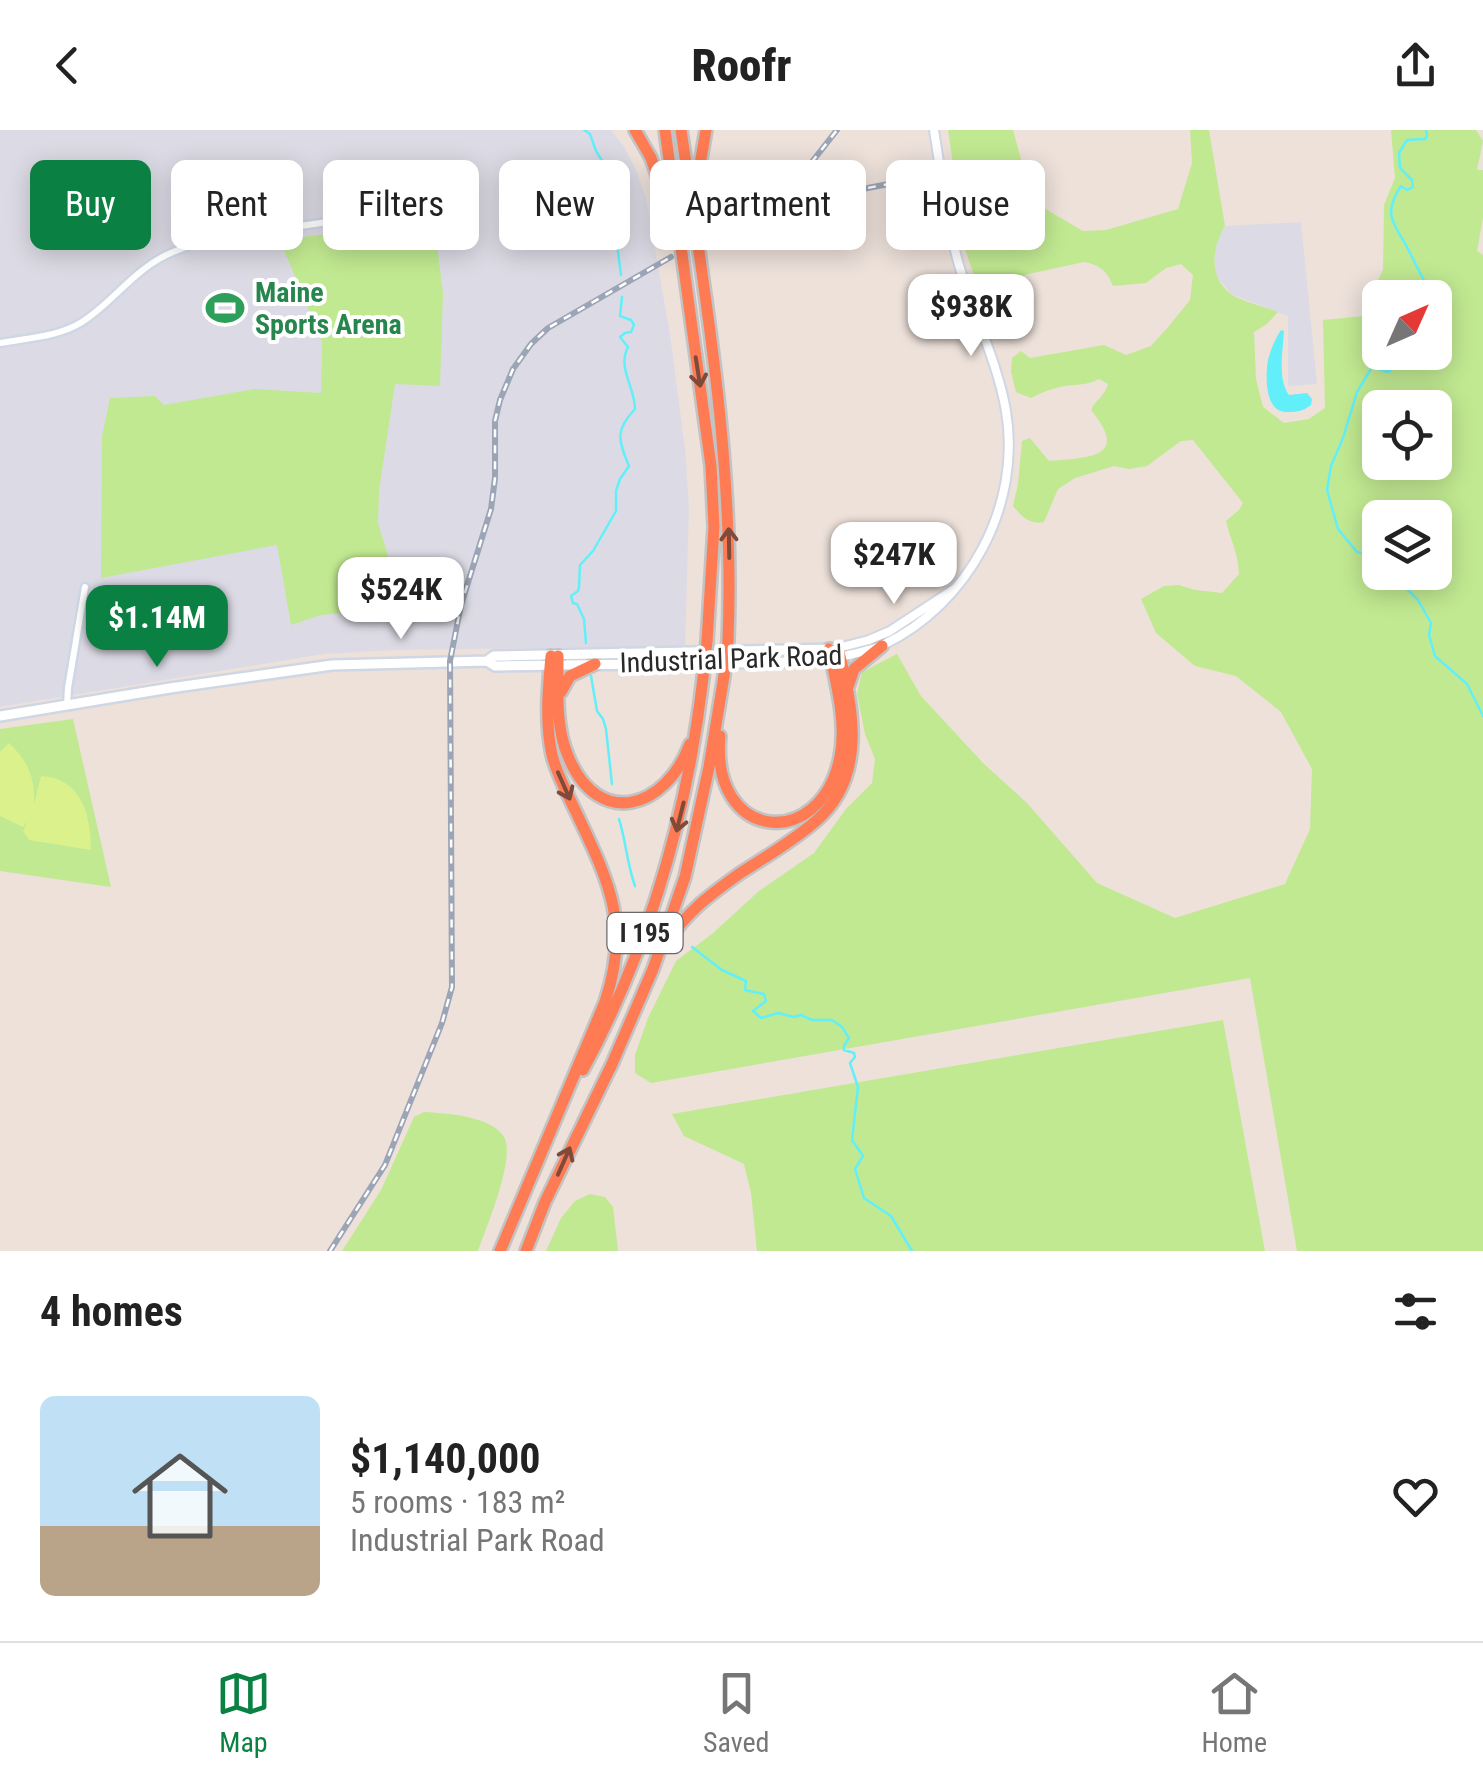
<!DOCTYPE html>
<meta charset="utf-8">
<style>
:root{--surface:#fff;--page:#f6f6f6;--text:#222;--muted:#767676;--line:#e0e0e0;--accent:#0b8043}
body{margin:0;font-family:"Roboto Condensed",sans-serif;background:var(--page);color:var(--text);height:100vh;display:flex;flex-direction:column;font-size:38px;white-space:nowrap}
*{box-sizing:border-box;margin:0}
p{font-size:32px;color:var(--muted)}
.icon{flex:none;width:55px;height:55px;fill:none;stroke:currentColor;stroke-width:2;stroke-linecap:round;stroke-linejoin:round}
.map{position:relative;height:1121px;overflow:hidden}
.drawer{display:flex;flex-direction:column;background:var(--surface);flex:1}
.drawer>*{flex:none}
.top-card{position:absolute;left:30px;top:30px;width:1425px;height:90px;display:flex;gap:20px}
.needle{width:65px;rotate:45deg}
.fabs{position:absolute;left:1362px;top:150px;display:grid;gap:20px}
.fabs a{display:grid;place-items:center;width:90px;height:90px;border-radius:15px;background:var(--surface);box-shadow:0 5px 25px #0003;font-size:50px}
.price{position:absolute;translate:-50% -85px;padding:0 22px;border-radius:20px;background:#fff;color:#222;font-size:32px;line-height:65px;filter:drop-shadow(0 2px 5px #0008)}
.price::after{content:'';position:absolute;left:50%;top:60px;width:30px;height:22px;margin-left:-15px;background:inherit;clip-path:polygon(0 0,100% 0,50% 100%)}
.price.current{background:var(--accent);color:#fff}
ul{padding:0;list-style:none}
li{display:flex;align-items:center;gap:30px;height:250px;padding:0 40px}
li span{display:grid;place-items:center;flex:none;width:280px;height:200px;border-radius:15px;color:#555}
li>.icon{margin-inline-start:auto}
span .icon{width:120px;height:120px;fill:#fffc;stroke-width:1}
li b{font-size:42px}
h2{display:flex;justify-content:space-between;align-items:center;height:120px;padding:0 40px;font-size:42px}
.tag{padding:0 35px;border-radius:15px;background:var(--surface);box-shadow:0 5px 25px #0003;font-size:35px;line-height:90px}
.tag.current{background:var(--accent);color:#fff}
header{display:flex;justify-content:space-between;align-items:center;height:130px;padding:0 40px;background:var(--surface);font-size:45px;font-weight:800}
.tabs{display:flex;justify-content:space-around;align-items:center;height:140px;border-top:2px solid var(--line);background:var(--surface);font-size:28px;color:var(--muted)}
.tabs a{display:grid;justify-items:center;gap:5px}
.tabs .current{color:var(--accent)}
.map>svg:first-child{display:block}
.industrial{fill:#dcdbe5}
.green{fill:#c1e991;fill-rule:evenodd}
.pitch{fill:#daf18c}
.water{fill:#63eff9}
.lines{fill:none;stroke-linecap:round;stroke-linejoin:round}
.stream{stroke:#63eff9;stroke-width:2.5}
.minor-casing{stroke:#cfd7e4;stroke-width:11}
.tertiary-casing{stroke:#cfd7e4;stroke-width:12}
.secondary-casing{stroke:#cfd7e4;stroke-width:14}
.motorway-casing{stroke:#c3c3c3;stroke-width:16}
.minor{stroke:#fff;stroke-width:6}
.tertiary{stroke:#fff;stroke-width:8}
.secondary{stroke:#fff;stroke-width:9}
.motorway{stroke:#ff7b53;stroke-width:11}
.rail-casing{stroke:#9ca5b6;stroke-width:6}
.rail{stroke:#fff;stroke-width:2.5;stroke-dasharray:8;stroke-linecap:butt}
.motorway-bridge-casing{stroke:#c3c3c3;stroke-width:16;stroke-linecap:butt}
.motorway-bridge{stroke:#ff7b53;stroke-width:11}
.oneway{stroke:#7f4a3a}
.labels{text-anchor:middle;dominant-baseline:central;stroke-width:8;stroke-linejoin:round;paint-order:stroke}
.shield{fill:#fff;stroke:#696969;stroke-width:2.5}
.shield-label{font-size:25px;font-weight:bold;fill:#292929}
.leisure-label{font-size:28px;font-weight:bold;fill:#27864d;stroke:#fff;text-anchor:start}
.street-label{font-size:28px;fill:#292929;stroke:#fff}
</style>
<header><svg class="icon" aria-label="back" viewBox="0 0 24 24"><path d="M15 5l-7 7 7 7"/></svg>Roofr<svg class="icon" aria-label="share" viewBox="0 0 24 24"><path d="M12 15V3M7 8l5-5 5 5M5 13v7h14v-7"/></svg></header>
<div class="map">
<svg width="1483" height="1121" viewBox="0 0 1483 1121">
<rect width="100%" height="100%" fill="#ede1da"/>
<path class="industrial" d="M 0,0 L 611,0 L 624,17 L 638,44 L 646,69 L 670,204 L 685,319 L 689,378 L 685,516 L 395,520 L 324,524 L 0,577 Z
M 1301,92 L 1317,254 L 1288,256 L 1288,186 L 1231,164 L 1216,146 L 1214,125 L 1217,109 L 1225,96 Z"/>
<path class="green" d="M 948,0 L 1013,0 L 1025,44 L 1037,74 L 1083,101 L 1106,100 L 1178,79 L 1192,33 L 1190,0 L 1209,0 L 1225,96 C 1212,117 1208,147 1231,164 C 1243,172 1263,176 1278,182 L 1267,194 L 1254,202 L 1256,249 L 1263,277 L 1284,293 L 1309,289 L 1325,278 L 1323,190 L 1364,186 L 1378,175 L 1377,153 L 1383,139 L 1384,75 L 1395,48 L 1391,0 L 1476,0 L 1483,11 L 1477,40 L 1483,40 L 1483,88 L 1477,121 L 1483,125 L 1483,1121 L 1297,1121 L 1250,848 L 651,953 L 635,943 L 635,925 L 648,888 L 676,831 L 712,804 L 759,761 L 814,723 L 846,679 L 872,653 L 875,629 L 865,604 L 857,564 L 862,542 L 897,524 L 921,566 L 983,633 L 1027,673 L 1097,753 L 1175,788 L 1285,754 L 1310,699 L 1312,639 L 1281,582 L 1236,546 L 1195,536 L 1156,503 L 1141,469 L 1164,456 L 1179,455 L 1195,460 L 1222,463 L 1239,444 C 1238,421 1231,412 1226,391 L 1239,380 L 1243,373 L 1193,310 L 1181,311 L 1147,336 L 1129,339 L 1114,336 L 1075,348 L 1058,359 L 1044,392 C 1030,395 1022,387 1013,376 L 1018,354 L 1022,311 L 1030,308 L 1049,331 C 1088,327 1131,329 1091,280 C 1096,269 1105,266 1108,254 L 1099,249 C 1089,254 1085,254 1074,255 C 1059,256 1044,261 1031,268 L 1016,262 L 1011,242 L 1012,228 L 1021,221 L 1030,228 L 1104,215 L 1126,225 L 1151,216 L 1169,196 L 1190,170 L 1193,145 L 1181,134 L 1166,138 L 1146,153 L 1113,156 C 1107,141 1100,135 1084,132 L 1001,150 L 976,151 L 965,119 ZM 1380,168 L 1435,168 L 1435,222 L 1380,222 ZM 1380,278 L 1435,278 L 1435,332 L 1380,332 ZM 1380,388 L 1435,388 L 1435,442 L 1380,442 Z
M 434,90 L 443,164 L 440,256 L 395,254 L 379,361 L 378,393 L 404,478 L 321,485 L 291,495 L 277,415 L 101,448 L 102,306 L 110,268 L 155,266 L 164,275 L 254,259 L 321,263 L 322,212 L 280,110 Z
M 73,589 L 111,757 L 0,741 L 0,599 Z
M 1223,890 L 1265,1121 L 757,1121 L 751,1063 L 744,1034 L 684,1006 L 672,984 Z
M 424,982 C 445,983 492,986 504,1007 C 516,1028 486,1098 478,1121 L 342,1121 L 381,1060 L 414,987 Z
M 590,1064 L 605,1067 L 613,1077 L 618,1121 L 546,1121 L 561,1088 L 575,1071 Z"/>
<path class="pitch" d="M 9,613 C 28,631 35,647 34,674 L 41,646 C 82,648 91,686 91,720 L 29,710 L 23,701 L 28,691 L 23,697 L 0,686 L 0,622 Z"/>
<path class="water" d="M 1281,200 L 1284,201 C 1283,221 1277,248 1289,265 L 1307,263 L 1312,269 L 1311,275 C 1303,281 1298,282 1288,282 C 1265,284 1265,247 1268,230 C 1271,219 1275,209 1281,200 Z"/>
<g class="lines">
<path class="stream" d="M 584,0 L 590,4 L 596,21 L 618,56 L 619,75 L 615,99 L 621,145
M 1424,168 L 1429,160 C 1422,147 1416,135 1410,123 C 1397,95 1380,88 1401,56 L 1407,60 L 1413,57 L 1412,50 L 1400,38 L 1399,23 L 1407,10 L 1425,9 L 1427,6 L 1426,0
M 1380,430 L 1378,427 L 1357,422 L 1338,399 L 1327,360 L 1331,336 L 1343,308 L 1357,262 L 1372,237 L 1388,242 L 1396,236 L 1399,222
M 1390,442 L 1418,470 L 1431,493 L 1429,505 L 1435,526 L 1467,554 L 1483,586
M 586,513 L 584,489 L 577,474 L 573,473 L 571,466 L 578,461 L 579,457 L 580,435 L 593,421 L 616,381 L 616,361 L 620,349 L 629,336 C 618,310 615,300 635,279 C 635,257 617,238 628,217 L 620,207 L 625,203 L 631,202 L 634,195 L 631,190 L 620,186 L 622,167
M 591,546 L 597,581 L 603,589 L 606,599 L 612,654
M 619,689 C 626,711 627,734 635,756
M 692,817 L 722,840 L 746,851 L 745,860 L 764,864 L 766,871 L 753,881 L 761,888 L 778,883 L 794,887 L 801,885 L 812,890 L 832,890 L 842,897 L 849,908 L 844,916 L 844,920 L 854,923 L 855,927 L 850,933 L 858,957 L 852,1010 L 863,1026 L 855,1039 L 864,1068 L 891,1086 L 912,1121"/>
<g class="minor-casing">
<path id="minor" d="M 0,213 C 27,208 58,207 82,192 C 115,171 134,138 173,122 C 208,107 248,104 286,98 C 342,90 397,82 453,73
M 67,575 L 68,558 L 85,457"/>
</g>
<g class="tertiary-casing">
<path id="tertiary" d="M 838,518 L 869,510 L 890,501 L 954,459
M 839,527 C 854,524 870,521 883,515 C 969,474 1022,375 1006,281 C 997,229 971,180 957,128 C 946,86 941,43 934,0"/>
</g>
<g class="secondary-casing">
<path id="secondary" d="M 487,531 L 495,536 L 801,532 L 831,529
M 0,586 L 170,558 L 332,535 L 487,531 L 494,526 L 832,519"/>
</g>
<g class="motorway-casing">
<path id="motorway" d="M 635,0 L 651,28 L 670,83
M 665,0 L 711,336 L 714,397 L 707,511
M 681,0 C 706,169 735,338 728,510
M 695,63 L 706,0
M 558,526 C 558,558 555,596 568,626 C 598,700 666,679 690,614
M 848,557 L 854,539 L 882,516
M 561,562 L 570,546 L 595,534
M 720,606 C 710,712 821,722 840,627 C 847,592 836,554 829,519
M 667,813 C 685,783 711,764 739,744 C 765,727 792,712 816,691 C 868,646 853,577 838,518
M 583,940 C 649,818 687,685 703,548
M 500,1121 L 605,872 C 631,794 609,752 576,682 C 567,663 557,645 552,625 C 545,593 548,559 551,526
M 526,1121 L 545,1072 L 612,934 L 653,839 L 685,747 L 709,637 L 724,546"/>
</g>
<use href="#minor" class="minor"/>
<use href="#tertiary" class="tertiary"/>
<use href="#secondary" class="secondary"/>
<use href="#motorway" class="motorway"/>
<g class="rail-casing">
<path id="rail" d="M 765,76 L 797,51 L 837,0
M 715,103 C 780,75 842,62 911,50
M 330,1121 L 385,1035 L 442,893 L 452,857 L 450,531 L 461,475 L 491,379 L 495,348 L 495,291 L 500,270 L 513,239 L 531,214 L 548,198 L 671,127"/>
</g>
<use href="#rail" class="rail"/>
<g class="motorway-bridge-casing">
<path id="motorway-bridge" d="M 724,546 L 728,510
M 703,548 L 707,511"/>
</g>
<use href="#motorway-bridge" class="motorway-bridge"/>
</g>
<defs><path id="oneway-shaft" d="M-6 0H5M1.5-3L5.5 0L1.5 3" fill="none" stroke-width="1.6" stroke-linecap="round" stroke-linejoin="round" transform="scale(2.5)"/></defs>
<g class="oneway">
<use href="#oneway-shaft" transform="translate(698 242) rotate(81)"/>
<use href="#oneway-shaft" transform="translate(729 413) rotate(-91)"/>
<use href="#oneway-shaft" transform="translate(564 656) rotate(66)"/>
<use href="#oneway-shaft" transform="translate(680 687) rotate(104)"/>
<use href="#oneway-shaft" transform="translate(564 1031) rotate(-66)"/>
</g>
<defs>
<g id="stadium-bare" transform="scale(3)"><path d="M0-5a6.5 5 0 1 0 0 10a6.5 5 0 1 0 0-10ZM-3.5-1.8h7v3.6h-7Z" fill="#2e9e5b" stroke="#fff" stroke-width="2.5" paint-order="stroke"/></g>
</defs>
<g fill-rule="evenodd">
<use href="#stadium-bare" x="225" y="178"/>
</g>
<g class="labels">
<rect class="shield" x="607.5" y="783" width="75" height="40" rx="8"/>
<g class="shield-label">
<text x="645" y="803">I 195</text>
</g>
<g class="leisure-label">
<text x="255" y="162">Maine<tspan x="255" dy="32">Sports Arena</tspan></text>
</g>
<g class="street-label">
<text transform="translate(731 529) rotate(-2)">Industrial Park Road</text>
</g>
</g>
</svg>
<div class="fabs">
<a><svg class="needle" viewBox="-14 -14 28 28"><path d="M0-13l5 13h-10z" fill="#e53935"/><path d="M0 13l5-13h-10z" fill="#767676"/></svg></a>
<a><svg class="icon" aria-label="locate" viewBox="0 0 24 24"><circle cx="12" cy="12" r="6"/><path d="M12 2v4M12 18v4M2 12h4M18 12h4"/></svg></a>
<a><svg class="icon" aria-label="layers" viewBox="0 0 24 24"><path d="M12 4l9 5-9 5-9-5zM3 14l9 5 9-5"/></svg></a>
</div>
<b class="price" style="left:971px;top:229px">$938K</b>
<b class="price" style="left:894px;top:477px">$247K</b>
<b class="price" style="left:401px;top:512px">$524K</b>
<b class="price current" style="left:157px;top:540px">$1.14M</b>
<div class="top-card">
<a class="tag current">Buy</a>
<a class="tag">Rent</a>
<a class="tag">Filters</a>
<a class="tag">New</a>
<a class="tag">Apartment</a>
<a class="tag">House</a>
</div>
</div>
<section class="drawer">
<h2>4 homes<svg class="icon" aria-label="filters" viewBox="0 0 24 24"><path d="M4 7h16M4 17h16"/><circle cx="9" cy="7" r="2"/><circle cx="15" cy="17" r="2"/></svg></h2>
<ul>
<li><span style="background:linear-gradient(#bfe0f5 65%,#b9a48a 0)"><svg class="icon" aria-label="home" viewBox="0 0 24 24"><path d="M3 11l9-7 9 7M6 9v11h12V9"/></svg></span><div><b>$1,140,000</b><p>5 rooms · 183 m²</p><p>Industrial Park Road</p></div><svg class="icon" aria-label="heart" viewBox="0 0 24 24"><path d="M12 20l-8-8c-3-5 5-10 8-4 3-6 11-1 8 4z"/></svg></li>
</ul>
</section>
<nav class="tabs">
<a class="current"><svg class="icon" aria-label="map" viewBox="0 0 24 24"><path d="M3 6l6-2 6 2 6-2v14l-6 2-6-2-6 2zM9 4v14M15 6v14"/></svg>Map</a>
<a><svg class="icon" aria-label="saved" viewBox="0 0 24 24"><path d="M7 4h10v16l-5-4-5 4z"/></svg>Saved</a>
<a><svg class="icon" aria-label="home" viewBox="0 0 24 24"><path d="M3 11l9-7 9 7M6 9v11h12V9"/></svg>Home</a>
</nav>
